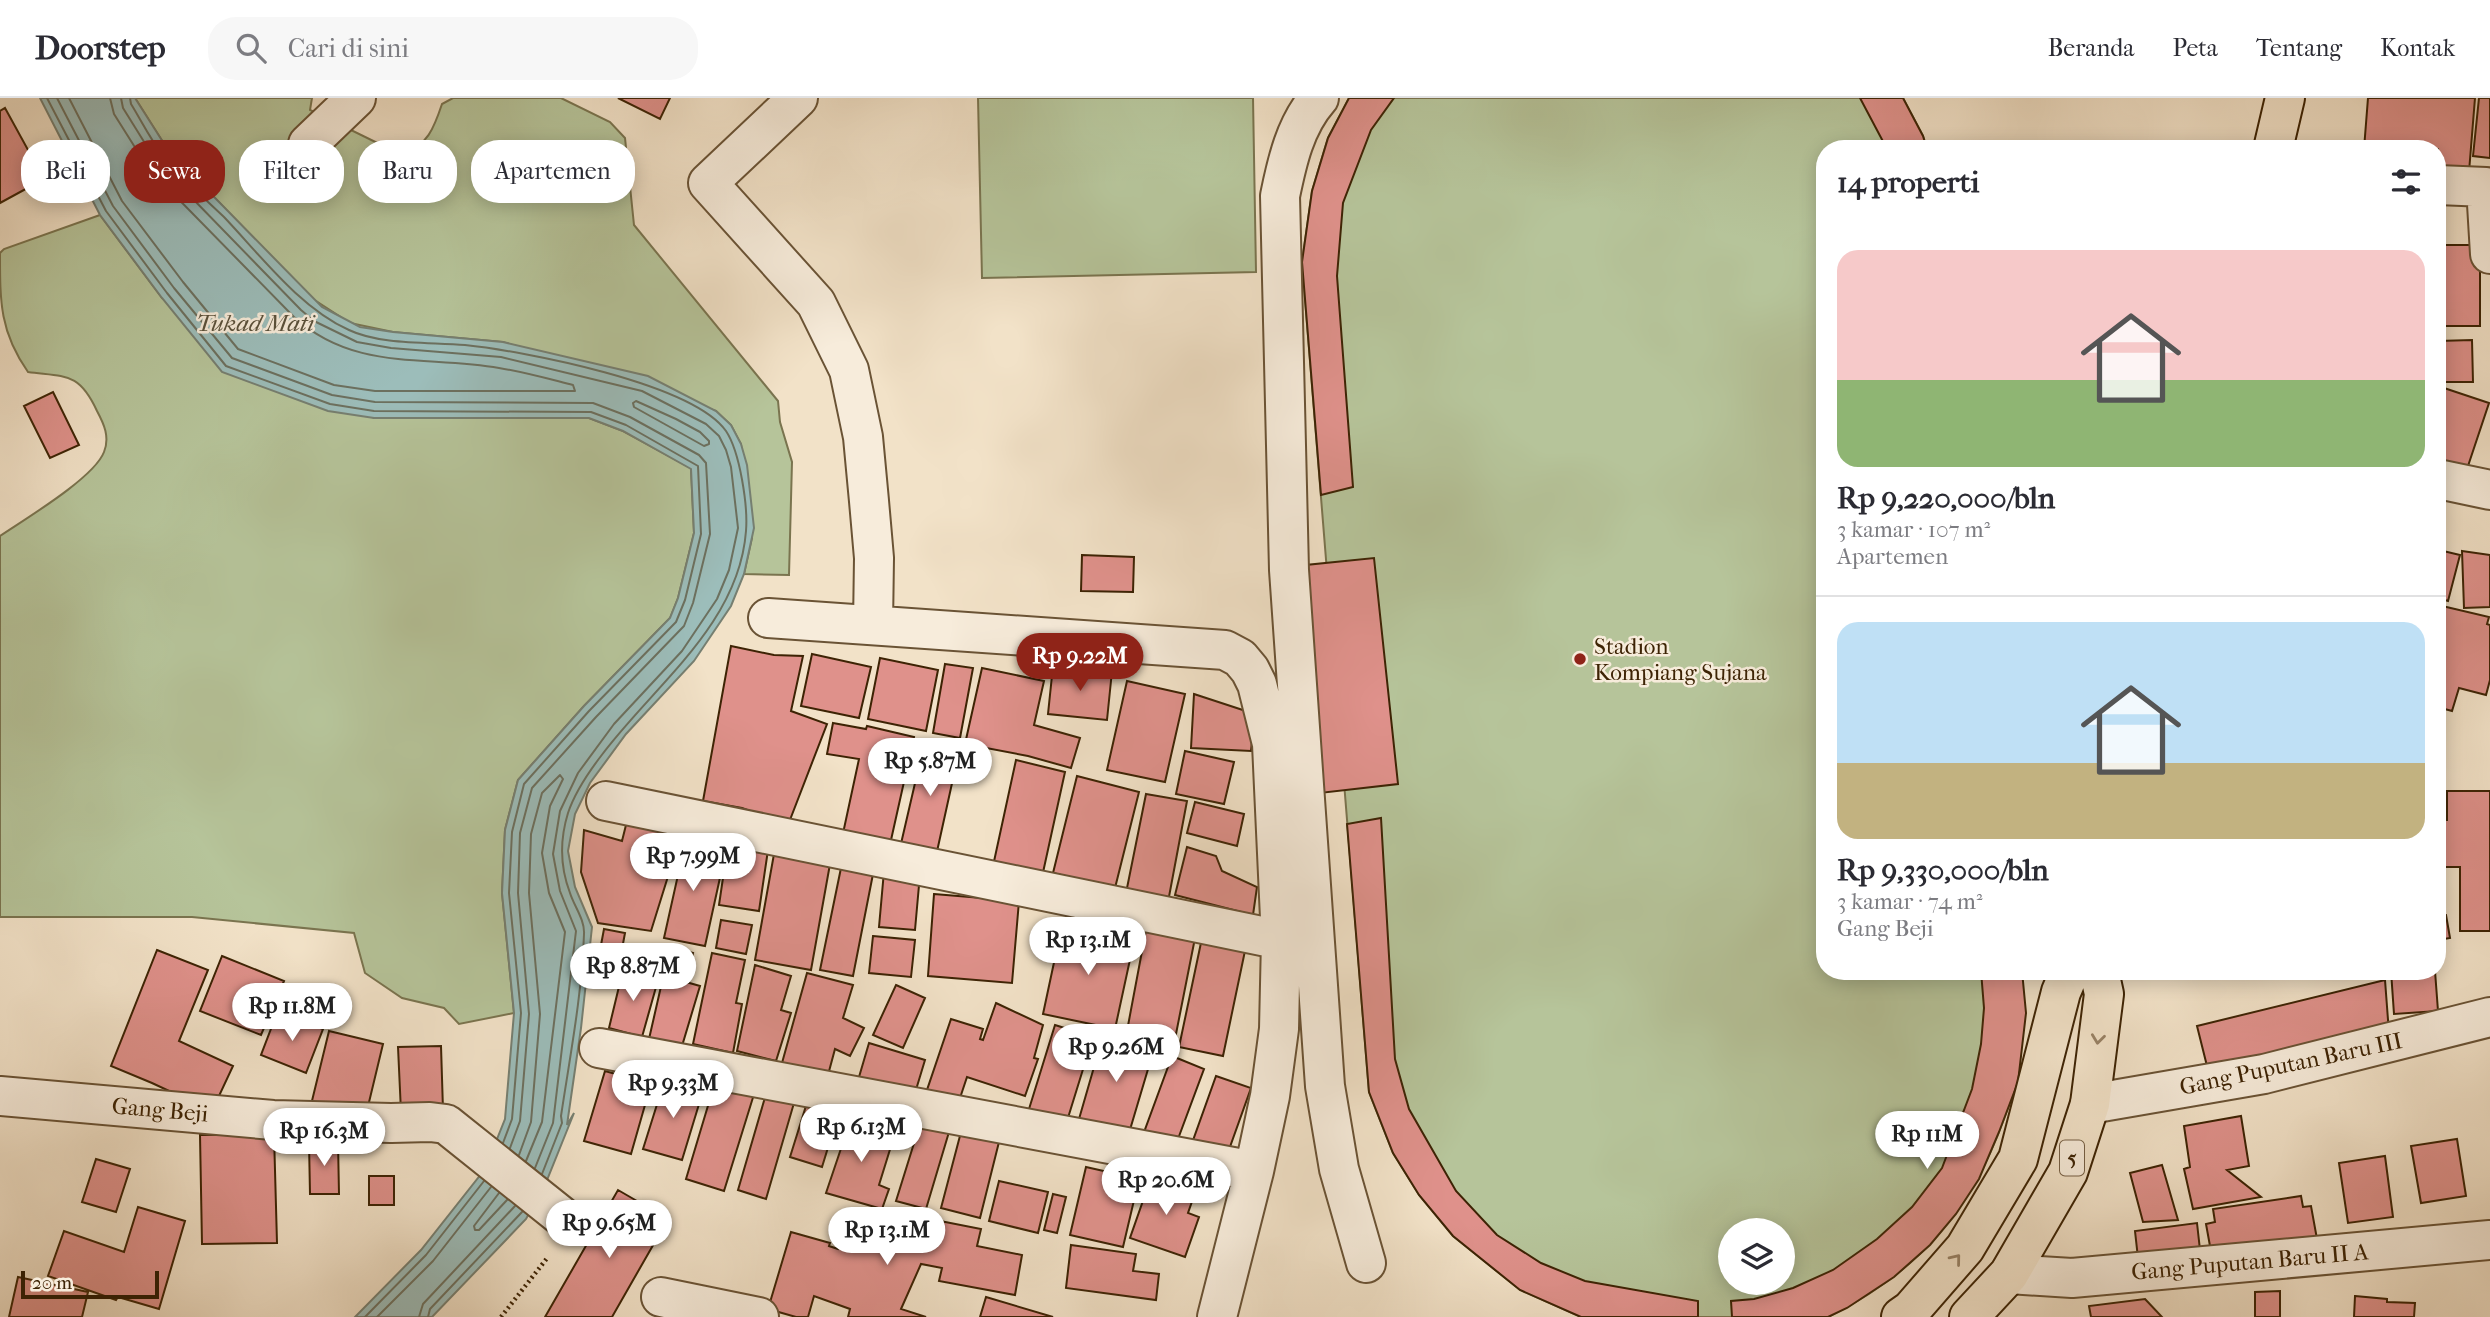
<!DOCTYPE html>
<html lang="id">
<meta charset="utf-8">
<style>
:root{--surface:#fff;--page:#f7f7f7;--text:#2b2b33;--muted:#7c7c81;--line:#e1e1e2;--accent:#8f2418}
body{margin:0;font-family:"IM FELL French Canon",serif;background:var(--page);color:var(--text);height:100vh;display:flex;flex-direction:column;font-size:26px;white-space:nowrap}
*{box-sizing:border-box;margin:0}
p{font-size:23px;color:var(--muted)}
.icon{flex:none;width:38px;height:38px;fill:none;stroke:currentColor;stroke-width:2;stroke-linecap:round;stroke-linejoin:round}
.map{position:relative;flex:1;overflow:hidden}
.details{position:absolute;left:1816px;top:42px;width:630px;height:840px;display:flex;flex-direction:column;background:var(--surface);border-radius:28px;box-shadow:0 4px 18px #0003}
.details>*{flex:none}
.hud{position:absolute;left:21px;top:42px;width:665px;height:63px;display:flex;gap:14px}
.fabs{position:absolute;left:1718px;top:1120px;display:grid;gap:14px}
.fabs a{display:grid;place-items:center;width:77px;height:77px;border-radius:50%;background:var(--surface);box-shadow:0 4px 18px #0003;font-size:35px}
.scale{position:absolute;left:21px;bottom:18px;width:138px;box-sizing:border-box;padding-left:7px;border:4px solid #3d2304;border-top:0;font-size:19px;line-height:24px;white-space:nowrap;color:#3d2304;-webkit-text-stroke:5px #f7ecdb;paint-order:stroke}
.price{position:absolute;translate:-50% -60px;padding:0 16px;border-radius:24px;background:#fff;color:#222;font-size:23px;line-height:46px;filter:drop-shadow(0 2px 4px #0008)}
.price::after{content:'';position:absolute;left:50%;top:42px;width:21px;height:16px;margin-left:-10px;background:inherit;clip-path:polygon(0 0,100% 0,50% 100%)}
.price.on{background:var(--accent);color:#fff}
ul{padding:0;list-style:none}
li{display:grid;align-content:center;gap:14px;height:371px;padding:0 21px}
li+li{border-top:2px solid var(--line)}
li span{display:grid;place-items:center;height:217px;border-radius:21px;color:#555}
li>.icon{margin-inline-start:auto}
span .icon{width:126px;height:126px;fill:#fffc;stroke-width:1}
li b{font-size:30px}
h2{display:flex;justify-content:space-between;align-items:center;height:84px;padding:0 21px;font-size:30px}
.tag{padding:0 24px;border-radius:28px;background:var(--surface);box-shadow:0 4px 18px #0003;font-size:24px;line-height:63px}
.tag.on{background:var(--accent);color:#fff}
header{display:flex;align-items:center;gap:42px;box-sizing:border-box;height:98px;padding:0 35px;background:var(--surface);border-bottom:2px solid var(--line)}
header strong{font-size:33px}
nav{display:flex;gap:38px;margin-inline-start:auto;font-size:24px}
.search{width:490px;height:63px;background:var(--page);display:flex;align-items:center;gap:18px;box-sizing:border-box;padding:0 24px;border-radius:28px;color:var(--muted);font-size:26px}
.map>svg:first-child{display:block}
.green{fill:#b6c49a;stroke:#7a744f;stroke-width:2;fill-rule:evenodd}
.water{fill:#9cbdba;stroke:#767f71;stroke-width:2}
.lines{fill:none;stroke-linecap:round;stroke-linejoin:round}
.shore{stroke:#6c705f;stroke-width:2}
.building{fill:#df918b;stroke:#3d2304;stroke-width:2}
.minor-casing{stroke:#6a5335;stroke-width:42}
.highway-casing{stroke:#3d2304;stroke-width:42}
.path{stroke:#3d2304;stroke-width:4.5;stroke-dasharray:2 3.5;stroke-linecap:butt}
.minor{stroke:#f7ecdb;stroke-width:38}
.highway{stroke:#f2e2c8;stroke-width:38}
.oneway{stroke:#988266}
.poi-dot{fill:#8f2418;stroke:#f7ecdb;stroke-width:2.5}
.labels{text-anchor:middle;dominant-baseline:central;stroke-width:5;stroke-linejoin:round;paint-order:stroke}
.shield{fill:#f7ecdb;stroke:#755f44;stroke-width:2}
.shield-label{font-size:21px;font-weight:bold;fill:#3d2304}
.poi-label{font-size:23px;fill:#3d2304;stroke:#f7ecdb;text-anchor:start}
.street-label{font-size:23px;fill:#3d2304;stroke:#f7ecdb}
.water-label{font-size:24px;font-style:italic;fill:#5a513b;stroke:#f7ecdb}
</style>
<header>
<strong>Doorstep</strong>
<div class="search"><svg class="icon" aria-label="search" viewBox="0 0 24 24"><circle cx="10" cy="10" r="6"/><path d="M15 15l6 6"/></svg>Cari di sini</div>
<nav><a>Beranda</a><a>Peta</a><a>Tentang</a><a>Kontak</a></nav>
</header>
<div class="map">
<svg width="2490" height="1219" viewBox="0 0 2490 1219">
<rect width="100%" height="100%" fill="#f2e2c8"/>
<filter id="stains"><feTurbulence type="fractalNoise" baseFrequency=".00286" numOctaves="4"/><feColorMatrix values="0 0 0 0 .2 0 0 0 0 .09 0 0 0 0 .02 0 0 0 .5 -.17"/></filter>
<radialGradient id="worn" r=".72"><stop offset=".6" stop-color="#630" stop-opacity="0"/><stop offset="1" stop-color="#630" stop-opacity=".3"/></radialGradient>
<path class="green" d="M 135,0 L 312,0 L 310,12 L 404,58 C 428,44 433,33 442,6 L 453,0 L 561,0 L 610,24 L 625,40 L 634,127 L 778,303 L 780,324 L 792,364 L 789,477 L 744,476 L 752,440 L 741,346 L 731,327 L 716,313 L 503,244 L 393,234 L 350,225 L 313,201 L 168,52 Z
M 978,0 L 1253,0 L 1256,174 L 982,180 Z
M 1349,0 L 1903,0 L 1923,38 L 1927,51 L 1825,51 L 1825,873 L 2022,873 C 2021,898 2020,923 2019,948 C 2018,960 2020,974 2017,985 C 2014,997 2008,1009 2004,1021 C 1971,1113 1917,1175 1828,1219 L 1581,1219 L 1520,1192 L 1453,1138 L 1419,1097 L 1393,1055 L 1369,994 L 1302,164 L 1312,93 L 1328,40 ZM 1731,1132 L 1783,1132 L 1783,1185 L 1731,1185 Z
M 100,117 L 162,200 L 374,320 L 589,320 L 623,333 L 691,370 L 694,435 L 678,500 L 670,520 L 584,608 L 518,682 L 505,732 L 502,795 L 514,915 L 459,926 L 444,910 L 402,900 L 365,875 L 354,835 L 192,819 L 0,819 L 0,438 C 25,421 94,380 104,354 C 110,339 104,326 97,313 C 79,274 66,279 28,274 C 0,234 0,205 0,155 L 4,151 Z"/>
<path class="water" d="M 40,0 L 135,0 L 168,52 L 322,209 L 360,229 L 393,234 L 503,244 L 648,278 L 716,313 L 731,327 L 741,346 L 747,367 L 754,430 L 744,476 L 731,508 L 694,563 L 626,636 L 590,685 L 575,716 L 568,753 L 575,789 L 592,829 L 581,930 L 567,1027 L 574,1015 L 545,1087 L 526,1121 L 432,1219 L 355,1219 L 421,1152 L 485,1071 L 505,1021 L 514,915 L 502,795 L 505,732 L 518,682 L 584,608 L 670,520 L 678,500 L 694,435 L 691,371 L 623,333 L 589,320 L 374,320 L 328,313 L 222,274 L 162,200 L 100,117 Z"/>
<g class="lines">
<path class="shore" d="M 47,0 L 106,113 L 167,195 L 226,268 L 330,306 L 374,313 L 591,314 L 626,327 L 698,368 L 701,436 L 685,502 L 676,524 L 589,613 L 524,686 L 512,734 L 509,795 L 521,915 L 512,1021 L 503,1045
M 57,0 L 113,108 L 174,190 L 232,260 L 332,297 L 375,304 L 593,305 L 630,319 L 699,357 L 706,365 L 710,436 L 693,505 L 684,528 L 596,619 L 532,690 L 520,735 L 518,795 L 529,916 L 520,1023 L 510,1050
M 69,0 L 122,103 L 183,184 L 238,251 L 334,287 L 375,293 L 575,293 L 573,287 C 549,281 524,274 499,270 C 425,257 355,274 294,219 L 148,70 L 114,16 L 110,0
M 121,0 L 123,10 L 156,63 L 301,212 L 314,223 L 357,244 L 391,250 L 501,259 L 642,293 L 706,326 L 719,338 L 726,352 L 731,369 L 738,430 L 729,472 L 717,501 L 682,553 L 614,626 L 578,675 L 560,713 L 553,756 L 560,793 L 576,833 L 553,1025 L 535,1070
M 130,0 L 131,6 C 141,22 150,41 162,56 C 180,79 203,99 224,119 C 261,158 300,210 349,232 C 380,247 430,244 465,247 C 523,253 692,285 726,333 C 740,354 748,408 746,433 C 739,527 653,588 601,658 C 588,675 575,694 568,715 C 560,741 560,769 570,795 C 574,808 585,822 584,836 C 582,897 570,958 561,1018 L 562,1025 L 542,1076
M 636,303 L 676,321 L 700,334 L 709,343 L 709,346 L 704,348 L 634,309 L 633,305 Z
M 519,1057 L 531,1024 L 540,916 L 529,795 L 531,736 L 542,695 L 560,677 L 563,681 L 550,708 L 542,755 L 549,795 L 565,834 L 542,1024 L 526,1063
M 499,1095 L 474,1128 L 475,1132 L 479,1132 L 507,1102
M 365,1219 L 426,1157 L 484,1083
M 377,1219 L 433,1163 L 491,1089
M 419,1219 L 423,1206 L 515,1108
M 428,1219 L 430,1211 L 522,1114"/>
</g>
<path class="building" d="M 618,0 L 670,0 L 660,21 Z
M 1349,0 L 1394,0 L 1371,32 L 1343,105 L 1337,178 L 1353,389 L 1321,397 L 1302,164 L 1312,93 L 1328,40 Z
M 1860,0 L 1903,0 L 1923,38 L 1927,51 L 1887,51 Z
M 2368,0 L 2475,0 L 2469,74 L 2438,72 L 2438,51 L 2364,51 Z
M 2479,0 L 2490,0 L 2490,60 L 2473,58 Z
M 5,10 L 44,81 L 0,105 L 0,13 Z
M 2438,147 L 2480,147 L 2480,228 L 2438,228 Z
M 2472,242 L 2473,284 L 2440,284 L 2438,243 Z
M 2438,288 L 2489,305 L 2465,377 L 2438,367 Z
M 53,294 L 79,347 L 50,360 L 24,308 Z
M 2438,432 L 2443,433 L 2439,452 L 2460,457 L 2448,503 L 2438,500 Z
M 2462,453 L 2490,457 L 2490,509 L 2464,510 Z
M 1082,457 L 1134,459 L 1133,494 L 1081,493 Z
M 1374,460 L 1398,686 L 1320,695 L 1296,468 Z
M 2438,507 L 2489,519 L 2487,526 L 2490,527 L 2490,582 L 2486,597 L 2459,590 L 2452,613 L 2441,610 L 2438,624 Z
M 731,548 L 774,557 L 803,558 L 791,613 L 827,626 L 788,727 L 742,710 L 703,703 Z
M 812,556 L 871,569 L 859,620 L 801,608 Z
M 880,560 L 938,572 L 926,633 L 868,621 Z
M 945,566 L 973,570 L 960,640 L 933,635 Z
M 1053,568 L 1112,573 L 1107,622 L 1048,616 Z
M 982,570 L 1044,583 L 1034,627 L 1080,640 L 1071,670 L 1028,658 L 965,646 Z
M 1127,583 L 1185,596 L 1165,684 L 1107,672 Z
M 1194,596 L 1255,616 L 1251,653 L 1191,650 Z
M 833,625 L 866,631 L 867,628 L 914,639 L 889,751 L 842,740 L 859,661 L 827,656 Z
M 925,642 L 960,649 L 936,758 L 900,750 Z
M 1185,653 L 1234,664 L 1224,706 L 1176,696 Z
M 1016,662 L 1065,674 L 1042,779 L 993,768 Z
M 1077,678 L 1139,694 L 1115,790 L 1053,775 Z
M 2447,693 L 2490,693 L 2490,833 L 2460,833 L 2460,769 L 2438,769 L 2438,722 L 2447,722 Z
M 1146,696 L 1187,703 L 1168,804 L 1126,795 Z
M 1195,704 L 1244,716 L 1237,748 L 1187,735 Z
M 628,719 L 670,730 L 663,755 L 674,759 L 651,833 L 598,825 L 581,774 L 584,732 L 622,743 Z
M 1381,720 L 1395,961 L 1409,1011 L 1456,1093 L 1497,1137 L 1541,1165 L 1585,1183 L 1698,1203 L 1698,1219 L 1581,1219 L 1520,1192 L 1453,1138 L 1419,1097 L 1393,1055 L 1369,994 L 1347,726 Z
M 703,738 L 703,762 L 723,766 L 705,848 L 664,840 L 678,777 L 677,739 Z
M 728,746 L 768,752 L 759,813 L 719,807 Z
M 1187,749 L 1216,758 L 1222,773 L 1257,789 L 1253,817 L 1175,797 Z
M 774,756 L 830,766 L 811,872 L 755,862 Z
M 841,770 L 873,776 L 853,878 L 820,872 Z
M 884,773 L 920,776 L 915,832 L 879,829 Z
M 934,796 L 1019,803 L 1012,885 L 928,878 Z
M 2446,817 L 2450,840 L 2438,842 L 2438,818 Z
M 721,822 L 752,827 L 746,856 L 716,850 Z
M 1062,827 L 1134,843 L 1115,931 L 1043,916 Z
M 604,831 L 625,835 L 619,867 L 598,863 Z
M 1146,832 L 1195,840 L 1175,941 L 1127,933 Z
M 873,838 L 915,842 L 911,879 L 869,875 Z
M 1202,840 L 1246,848 L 1223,958 L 1179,949 Z
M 670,849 L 693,855 L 686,884 L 700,888 L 682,948 L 649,941 Z
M 157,852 L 208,872 L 179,943 L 233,968 L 212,1013 L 152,985 L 111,968 Z
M 712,855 L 745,862 L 736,905 L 742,906 L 733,955 L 693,946 Z
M 222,858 L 284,883 L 261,937 L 200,913 Z
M 755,867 L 791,878 L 781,912 L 791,915 L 776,963 L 737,953 Z
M 623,872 L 658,882 L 642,939 L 609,930 Z
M 1981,873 L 2022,873 L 2026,915 L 2018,984 L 1999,1034 L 1979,1081 L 1956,1116 L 1930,1147 L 1894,1179 L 1847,1210 L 1828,1219 L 1732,1219 L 1731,1203 L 1754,1201 L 1793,1190 L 1833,1172 L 1877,1141 L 1912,1109 L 1942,1070 L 1972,991 L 1981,946 L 1984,910 Z
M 2391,873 L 2435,873 L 2438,913 L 2394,916 Z
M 807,875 L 853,887 L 843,920 L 864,930 L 850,958 L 835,951 L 828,977 L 782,965 Z
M 2385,882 L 2389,935 L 2209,976 L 2197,928 Z
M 896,887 L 925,900 L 903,950 L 873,937 Z
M 996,905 L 1043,927 L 1034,960 L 1038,961 L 1025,998 L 967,979 L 959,1003 L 927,992 L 951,921 L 983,931 L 980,941 L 983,942 Z
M 277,915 L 323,931 L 306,975 L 261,957 Z
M 1055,927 L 1093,939 L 1067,1023 L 1029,1011 Z
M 329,933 L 383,946 L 364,1025 L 310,1011 Z
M 1103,938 L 1154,951 L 1129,1035 L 1079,1021 Z
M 869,945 L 925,962 L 915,995 L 859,979 Z
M 441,948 L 443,1012 L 401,1014 L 398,949 Z
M 1172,958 L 1204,971 L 1175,1049 L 1143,1037 Z
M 605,973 L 651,986 L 631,1056 L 584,1043 Z
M 1216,978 L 1251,990 L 1226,1060 L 1191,1048 Z
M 665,981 L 703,993 L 682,1062 L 643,1051 Z
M 716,981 L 755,993 L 724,1093 L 686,1081 Z
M 810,995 L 842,1004 L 822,1069 L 790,1059 Z
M 766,996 L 794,1005 L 766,1101 L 738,1092 Z
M 855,1009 L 876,1017 L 869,1038 L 892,1045 L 879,1087 L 889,1091 L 882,1111 L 826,1095 Z
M 2241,1018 L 2249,1068 L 2227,1072 L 2261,1099 L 2193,1111 L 2184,1071 L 2190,1069 L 2184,1028 Z
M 920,1026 L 949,1034 L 926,1111 L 896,1103 Z
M 961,1034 L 999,1044 L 980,1120 L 941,1110 Z
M 274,1036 L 277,1145 L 202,1146 L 200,1037 Z
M 2457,1041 L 2466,1098 L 2421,1105 L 2411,1048 Z
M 309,1044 L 338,1044 L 339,1096 L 310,1096 Z
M 2385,1058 L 2393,1119 L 2348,1125 L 2339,1065 Z
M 96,1061 L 130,1071 L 116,1114 L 82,1104 Z
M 2162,1067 L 2178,1122 L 2143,1124 L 2130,1075 Z
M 1086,1069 L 1139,1081 L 1123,1149 L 1070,1137 Z
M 1152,1077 L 1196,1092 L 1188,1115 L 1199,1119 L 1185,1159 L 1130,1140 Z
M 369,1078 L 394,1078 L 394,1107 L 369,1107 Z
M 999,1083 L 1048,1094 L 1038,1135 L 989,1123 Z
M 618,1092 L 668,1121 L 612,1219 L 545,1219 Z
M 1053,1096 L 1066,1099 L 1057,1135 L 1044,1132 Z
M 2301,1098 L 2303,1109 L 2311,1108 L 2317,1141 L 2212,1159 L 2206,1126 L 2215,1124 L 2213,1111 Z
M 138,1109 L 185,1123 L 159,1211 L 118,1199 L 116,1202 L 48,1178 L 64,1133 L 124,1154 Z
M 882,1114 L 925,1125 L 925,1120 L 981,1131 L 977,1148 L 1022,1157 L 1015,1197 L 939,1183 L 942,1170 L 921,1166 L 901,1211 L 926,1219 L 848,1219 L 850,1211 L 814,1198 L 808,1219 L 796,1219 L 768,1211 L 791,1134 L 830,1145 L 829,1148 L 838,1151 L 847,1128 L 872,1137 Z
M 2197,1125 L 2201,1161 L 2139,1169 L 2135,1133 Z
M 1071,1147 L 1136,1156 L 1133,1173 L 1159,1176 L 1156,1202 L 1066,1190 Z
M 18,1179 L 88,1194 L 82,1219 L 9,1219 Z
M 2280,1193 L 2280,1219 L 2255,1219 L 2255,1194 Z
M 2355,1198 L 2387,1201 L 2387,1204 L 2415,1205 L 2414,1219 L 2354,1219 Z
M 986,1199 L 1053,1219 L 980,1219 Z
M 2145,1201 L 2162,1219 L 2091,1219 L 2089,1208 Z"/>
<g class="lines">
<g class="minor-casing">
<path id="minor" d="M 798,0 L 708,85 L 816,205 L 849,272 L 863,339 L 869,403 L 874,460 L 873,527
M 1319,0 C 1295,27 1287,64 1280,98 L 1289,472 L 1325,988 L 1339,1071 L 1366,1165
M 308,46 L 356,0
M 2438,87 L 2486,89 L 2490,156
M 2438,381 L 2490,392
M 768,520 L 1225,552 L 1240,560 L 1250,572 L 1257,586 L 1272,646 L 1281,842 L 1279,931 L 1270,998 L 1254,1073 L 1217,1219
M 606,703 L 1281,842
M 599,950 L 1254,1073
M 0,998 L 273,1022 L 391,1025 L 430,1024 L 446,1026 L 565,1121
M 2090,1006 L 2264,976 L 2490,919
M 2009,1176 L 2072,1180 L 2490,1142
M 661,1199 L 759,1219"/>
</g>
<g class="highway-casing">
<path id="highway" d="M 2273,51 L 2285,0
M 1901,1219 L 1911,1212 L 1965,1150 L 2018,1061 L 2061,894 L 2070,873
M 1969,1219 L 2009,1176 L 2068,1074 L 2090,1006 L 2104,896 L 2099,873"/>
</g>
<path class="path" d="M 501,1219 L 548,1159"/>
<use href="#minor" class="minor"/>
<use href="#highway" class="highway"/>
</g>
<defs><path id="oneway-chevron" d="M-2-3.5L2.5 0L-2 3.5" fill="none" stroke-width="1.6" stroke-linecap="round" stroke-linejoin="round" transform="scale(1.75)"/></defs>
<g class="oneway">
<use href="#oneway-chevron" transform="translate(2098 941) rotate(97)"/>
<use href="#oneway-chevron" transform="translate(1956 1161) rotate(-51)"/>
</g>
<circle class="poi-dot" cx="1580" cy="561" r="7"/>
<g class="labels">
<rect class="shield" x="2060" y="1042.5" width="24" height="35" rx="5"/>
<g class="shield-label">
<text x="2072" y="1060">5</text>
</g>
<g class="poi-label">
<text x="1594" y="548">Stadion<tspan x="1594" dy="26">Kompiang Sujana</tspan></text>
</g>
<g class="street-label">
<text transform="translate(2291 966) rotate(-12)">Gang Puputan Baru III</text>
<text transform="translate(160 1012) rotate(5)">Gang Beji</text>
<text transform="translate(2250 1164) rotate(-5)">Gang Puputan Baru II A</text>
</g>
<g class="water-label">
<text x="255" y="225">Tukad Mati</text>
</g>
</g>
<rect width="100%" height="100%" filter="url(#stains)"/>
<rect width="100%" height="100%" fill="url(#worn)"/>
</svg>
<div class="fabs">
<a><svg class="icon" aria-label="layers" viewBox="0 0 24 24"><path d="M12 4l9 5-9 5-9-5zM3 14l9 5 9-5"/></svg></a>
</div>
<div class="scale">20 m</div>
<b class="price on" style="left:1080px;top:595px">Rp 9.22M</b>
<b class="price" style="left:930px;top:700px">Rp 5.87M</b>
<b class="price" style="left:693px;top:795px">Rp 7.99M</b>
<b class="price" style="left:1088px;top:879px">Rp 13.1M</b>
<b class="price" style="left:633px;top:905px">Rp 8.87M</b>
<b class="price" style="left:292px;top:945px">Rp 11.8M</b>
<b class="price" style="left:1116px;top:986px">Rp 9.26M</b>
<b class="price" style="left:673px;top:1022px">Rp 9.33M</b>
<b class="price" style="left:861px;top:1066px">Rp 6.13M</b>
<b class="price" style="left:324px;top:1070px">Rp 16.3M</b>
<b class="price" style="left:1927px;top:1073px">Rp 11M</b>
<b class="price" style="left:1166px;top:1119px">Rp 20.6M</b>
<b class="price" style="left:609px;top:1162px">Rp 9.65M</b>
<b class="price" style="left:887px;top:1169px">Rp 13.1M</b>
<div class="hud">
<a class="tag">Beli</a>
<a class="tag on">Sewa</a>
<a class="tag">Filter</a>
<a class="tag">Baru</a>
<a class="tag">Apartemen</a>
</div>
<section class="details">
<h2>14 properti<svg class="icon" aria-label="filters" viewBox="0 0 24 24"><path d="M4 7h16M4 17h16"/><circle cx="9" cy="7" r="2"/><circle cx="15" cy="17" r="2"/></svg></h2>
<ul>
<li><span style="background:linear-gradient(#f6c9c9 60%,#8fb573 0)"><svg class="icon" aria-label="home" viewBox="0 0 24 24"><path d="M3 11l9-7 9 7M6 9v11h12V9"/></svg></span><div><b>Rp 9,220,000/bln</b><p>3 kamar · 107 m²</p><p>Apartemen</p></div></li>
<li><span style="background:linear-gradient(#bfe0f5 65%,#c2b280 0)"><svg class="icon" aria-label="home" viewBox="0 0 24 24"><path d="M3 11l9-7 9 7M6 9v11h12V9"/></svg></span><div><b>Rp 9,330,000/bln</b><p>3 kamar · 74 m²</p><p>Gang Beji</p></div></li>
</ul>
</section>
</div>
